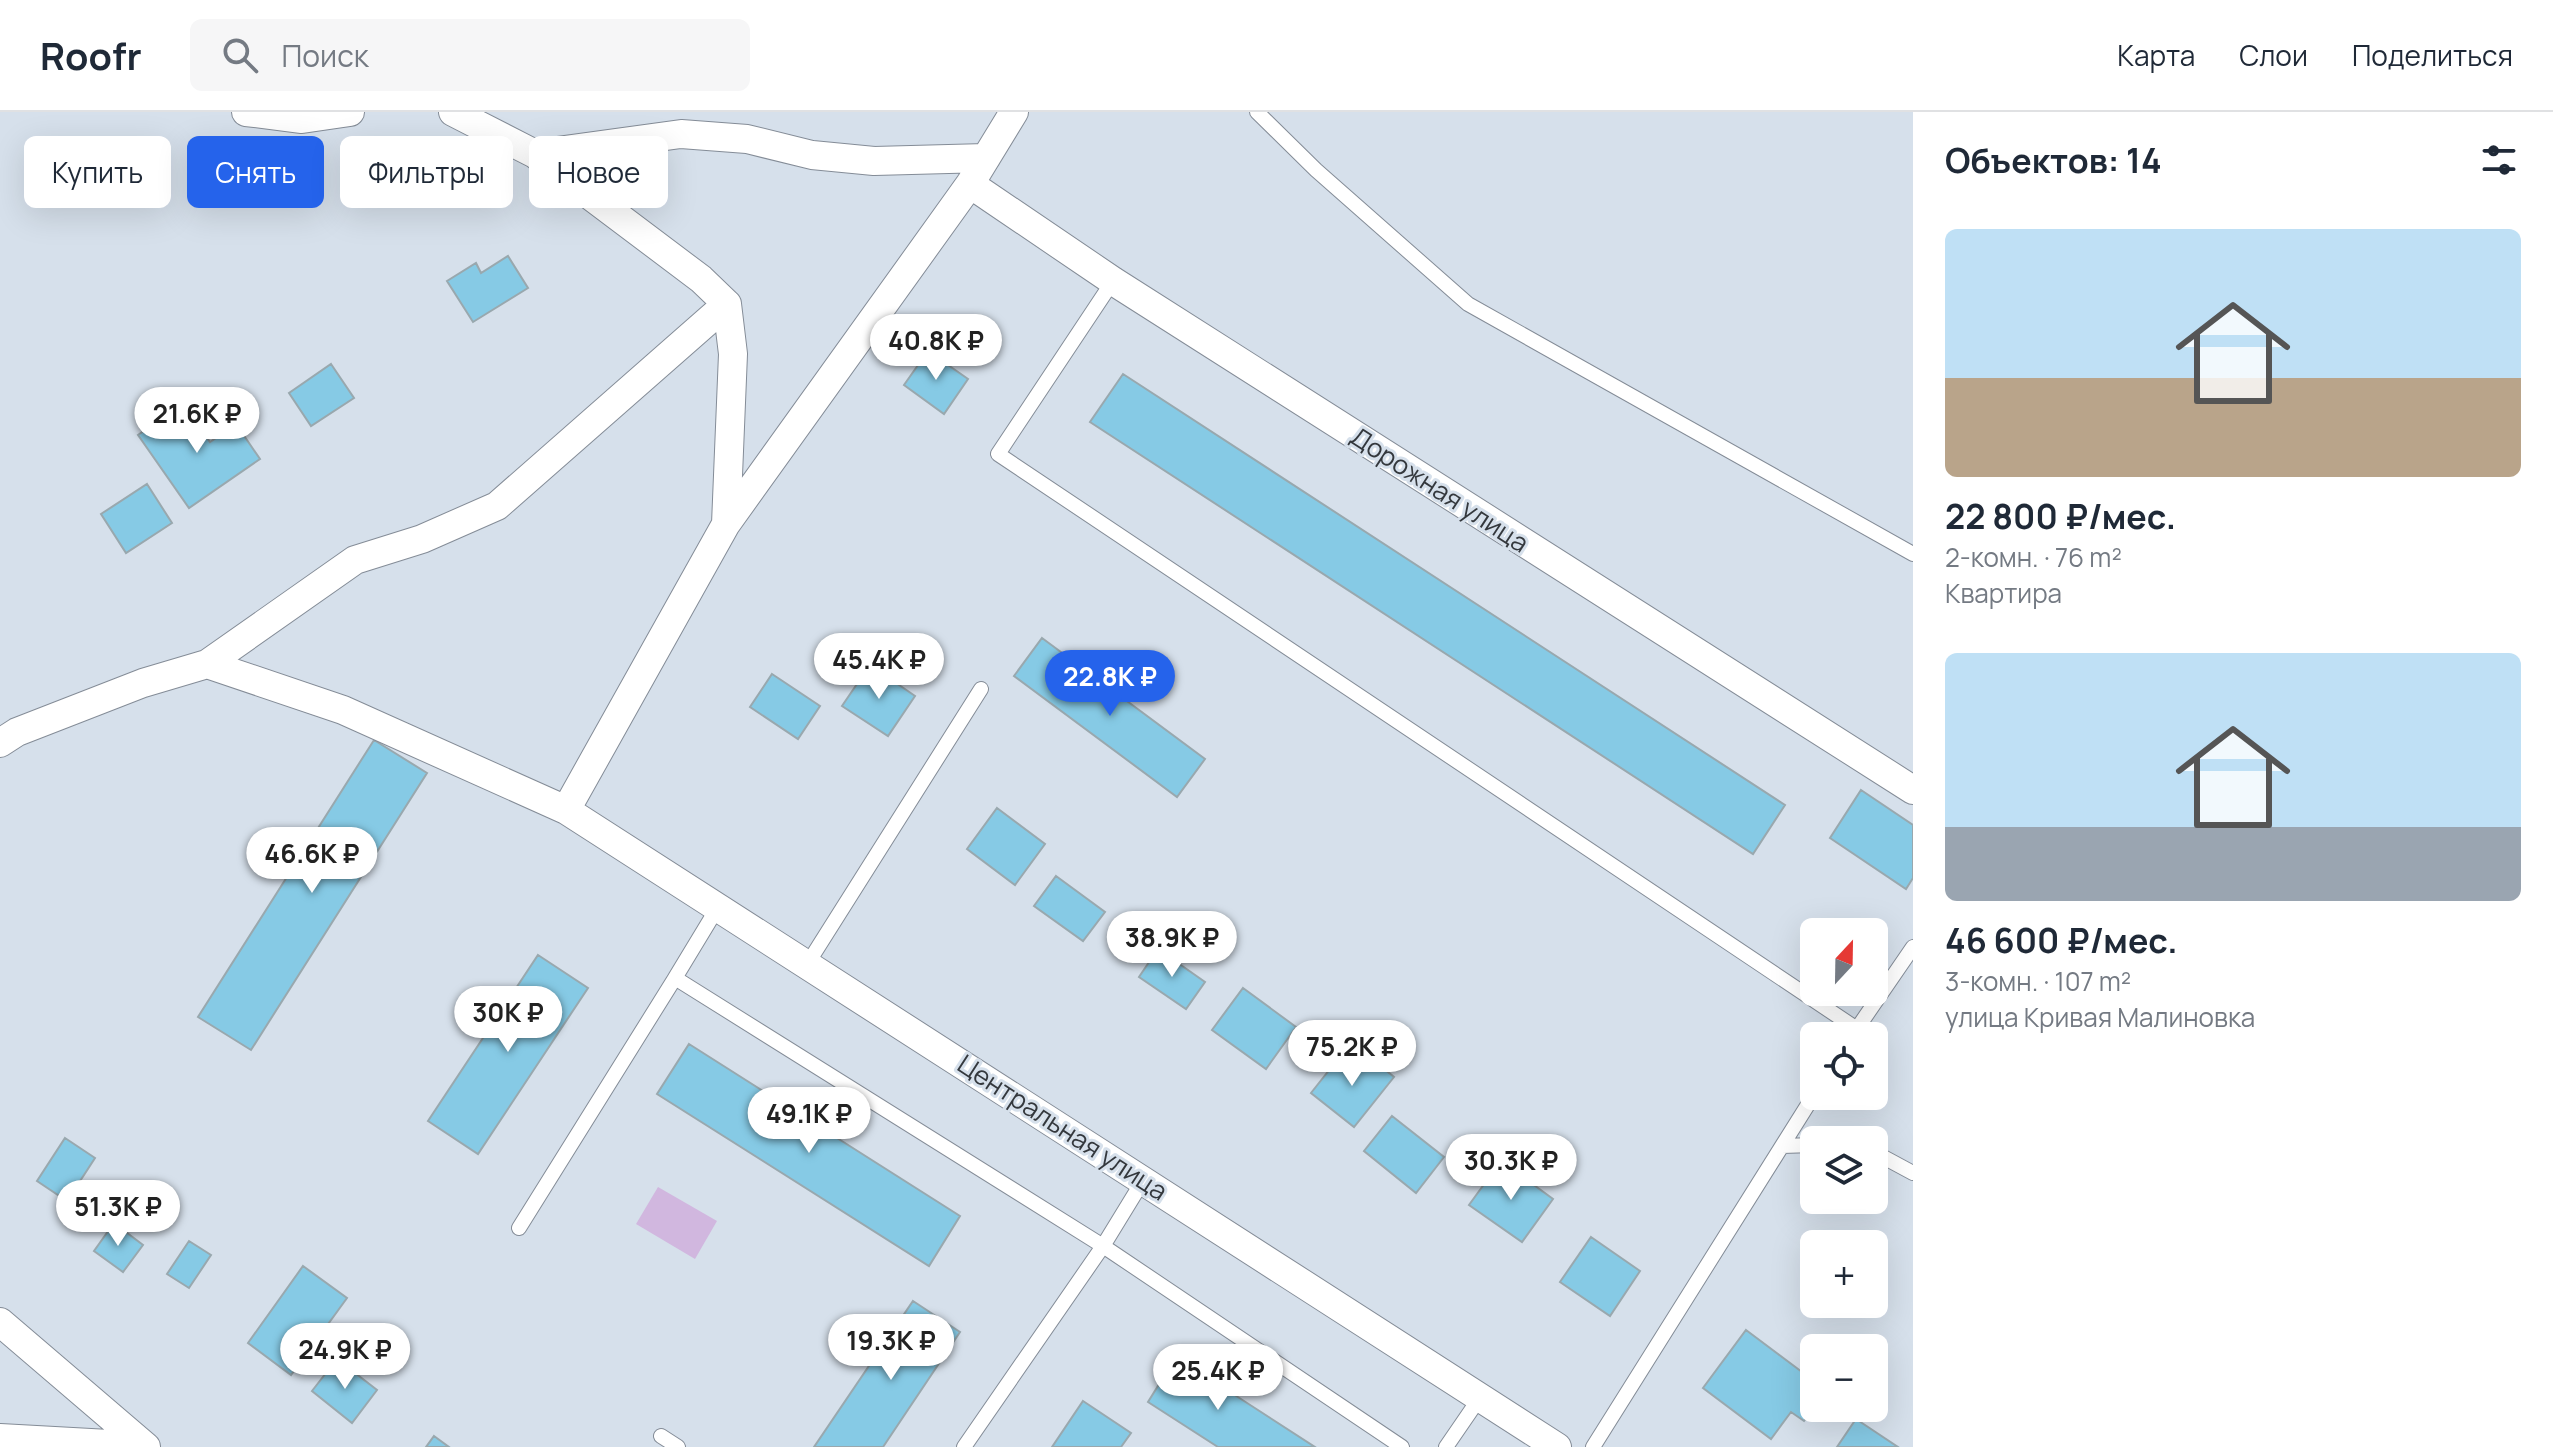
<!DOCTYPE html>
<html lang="ru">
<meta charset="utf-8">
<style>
:root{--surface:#fff;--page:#f6f6f7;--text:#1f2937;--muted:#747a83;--line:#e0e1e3;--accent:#2563eb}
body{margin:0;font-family:Manrope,sans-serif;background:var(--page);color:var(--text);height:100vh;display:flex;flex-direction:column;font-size:30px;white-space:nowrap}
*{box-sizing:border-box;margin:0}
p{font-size:26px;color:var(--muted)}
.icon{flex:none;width:44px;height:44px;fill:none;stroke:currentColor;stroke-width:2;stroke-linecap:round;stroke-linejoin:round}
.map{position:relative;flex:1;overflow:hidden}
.side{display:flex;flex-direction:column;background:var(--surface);width:640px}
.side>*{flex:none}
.top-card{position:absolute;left:24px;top:24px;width:760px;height:72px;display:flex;gap:16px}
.needle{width:52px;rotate:22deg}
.fabs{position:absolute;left:1800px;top:806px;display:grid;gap:16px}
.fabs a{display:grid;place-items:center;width:88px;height:88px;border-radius:12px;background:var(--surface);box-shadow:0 8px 32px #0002;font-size:40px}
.price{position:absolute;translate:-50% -68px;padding:0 18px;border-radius:28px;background:#fff;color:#222;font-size:26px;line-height:52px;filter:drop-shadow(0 2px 4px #0008)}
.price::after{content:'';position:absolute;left:50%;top:48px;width:24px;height:18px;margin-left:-12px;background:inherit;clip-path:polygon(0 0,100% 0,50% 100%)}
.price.selected{background:var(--accent);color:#fff}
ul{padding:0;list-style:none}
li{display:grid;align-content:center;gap:16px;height:424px;padding:0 32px}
li span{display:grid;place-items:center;height:248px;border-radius:12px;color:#555}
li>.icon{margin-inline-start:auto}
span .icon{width:144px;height:144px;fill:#fffc;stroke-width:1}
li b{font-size:34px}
h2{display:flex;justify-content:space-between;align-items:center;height:96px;padding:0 32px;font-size:34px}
.tag{padding:0 28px;border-radius:12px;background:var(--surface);box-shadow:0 8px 32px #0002;font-size:28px;line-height:72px}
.tag.selected{background:var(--accent);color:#fff}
header{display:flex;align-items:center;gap:48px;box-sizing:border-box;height:112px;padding:0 40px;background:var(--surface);border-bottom:2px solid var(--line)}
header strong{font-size:38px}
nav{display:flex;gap:44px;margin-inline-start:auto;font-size:28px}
.search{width:560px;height:72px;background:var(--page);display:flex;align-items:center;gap:20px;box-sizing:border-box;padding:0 28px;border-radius:12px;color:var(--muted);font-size:30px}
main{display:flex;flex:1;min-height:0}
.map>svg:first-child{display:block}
.green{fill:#d1b7df}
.building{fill:#86cae5;stroke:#99a8ae;stroke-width:2}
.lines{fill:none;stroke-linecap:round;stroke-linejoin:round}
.lane-casing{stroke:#848c97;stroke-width:16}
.street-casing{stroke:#848c97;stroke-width:30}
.lane{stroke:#fff;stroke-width:14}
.street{stroke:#fff;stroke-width:28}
.labels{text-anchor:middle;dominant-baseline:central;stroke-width:6;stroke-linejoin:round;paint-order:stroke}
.street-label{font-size:26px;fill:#34383d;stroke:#d6e0eb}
</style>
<header>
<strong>Roofr</strong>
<div class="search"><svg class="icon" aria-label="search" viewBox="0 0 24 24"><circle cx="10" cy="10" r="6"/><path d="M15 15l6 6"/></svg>Поиск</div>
<nav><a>Карта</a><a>Слои</a><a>Поделиться</a></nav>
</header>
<main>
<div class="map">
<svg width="1913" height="1335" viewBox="0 0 1913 1335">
<rect width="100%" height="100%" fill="#d6e0eb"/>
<path class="green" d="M 658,1075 L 717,1109 L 695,1147 L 636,1112 Z"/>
<path class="building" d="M 508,144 L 528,176 L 473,210 L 447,169 L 476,151 L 481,161 Z
M 928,239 L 968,267 L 944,302 L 904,273 Z
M 331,252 L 354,286 L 311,314 L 289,281 Z
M 1123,262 L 1785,693 L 1753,742 L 1090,310 Z
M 183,291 L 210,330 L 236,312 L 260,347 L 189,396 L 138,323 Z
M 147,372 L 172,411 L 126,441 L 101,402 Z
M 1042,526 L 1205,647 L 1177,685 L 1014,564 Z
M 870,553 L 915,584 L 888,624 L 842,594 Z
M 772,562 L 820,594 L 798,627 L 750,595 Z
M 374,628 L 427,661 L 251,938 L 198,905 Z
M 1861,678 L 1913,713 L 1913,766 L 1906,777 L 1830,726 Z
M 997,696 L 1045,732 L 1015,773 L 967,737 Z
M 1056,764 L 1105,800 L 1083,829 L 1034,794 Z
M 1158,837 L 1205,870 L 1186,897 L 1139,865 Z
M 538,843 L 588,876 L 478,1042 L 428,1009 Z
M 1243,876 L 1296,915 L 1266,957 L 1212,918 Z
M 689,932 L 960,1104 L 929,1154 L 657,982 Z
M 1342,942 L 1362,958 L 1372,947 L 1394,965 L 1354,1015 L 1311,981 Z
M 1392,1004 L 1444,1045 L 1416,1081 L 1364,1039 Z
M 65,1026 L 95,1046 L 67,1089 L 37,1069 Z
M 1501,1049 L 1553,1087 L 1522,1130 L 1469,1093 Z
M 114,1111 L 143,1133 L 123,1160 L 94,1139 Z
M 1591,1125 L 1640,1159 L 1610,1204 L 1560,1170 Z
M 189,1129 L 211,1143 L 189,1176 L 167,1162 Z
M 303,1154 L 347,1186 L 291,1263 L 248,1231 Z
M 913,1189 L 960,1220 L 883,1335 L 814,1335 Z
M 1746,1218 L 1814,1269 L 1814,1296 L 1804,1309 L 1791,1300 L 1771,1327 L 1703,1276 Z
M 1176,1245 L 1315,1335 L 1218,1335 L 1148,1290 Z
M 337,1247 L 377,1278 L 352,1311 L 312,1279 Z
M 1083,1289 L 1131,1321 L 1121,1335 L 1052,1335 Z
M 1856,1307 L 1898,1335 L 1837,1335 Z
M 434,1324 L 449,1335 L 426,1335 Z"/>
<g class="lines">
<g class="lane-casing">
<path id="lane" d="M 1257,0 L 1316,58 L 1468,192 L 1913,442
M 1113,169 L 998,342 L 1857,917
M 718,795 L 675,866 L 1103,1134 L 1402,1335
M 808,851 L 981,577
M 1852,924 L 1913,835
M 1782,1034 L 1814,1033
M 1874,1040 L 1913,1061
M 519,1116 L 675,866
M 661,1324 L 678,1335
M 964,1335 L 1103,1134 L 1144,1067
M 1446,1335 L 1481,1284
M 1593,1335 L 1814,983"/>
</g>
<g class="street-casing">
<path id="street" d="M 246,0 L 302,7 L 350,0
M 453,0 L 535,42 L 701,167 L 727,192 L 733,242 L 726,412
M 535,42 L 681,22 L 747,27 L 812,43 L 874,49 L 986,46
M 970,72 L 1113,169 L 1913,678
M 207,552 L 355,448 L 422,427 L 497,394 L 727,192
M 0,631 L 17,620 L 143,571 L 207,552 L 343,598 L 566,698 L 1557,1335
M 566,698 L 726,412 L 970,72 L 1014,0
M 0,1210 L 146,1335
M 0,1326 L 145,1334"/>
</g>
<use href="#lane" class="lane"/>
<use href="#street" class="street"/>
</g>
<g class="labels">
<g class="street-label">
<text transform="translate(1440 377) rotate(33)">Дорожная улица</text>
<text transform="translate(1063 1015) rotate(33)">Центральная улица</text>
</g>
</g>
</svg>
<div class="fabs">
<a><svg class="needle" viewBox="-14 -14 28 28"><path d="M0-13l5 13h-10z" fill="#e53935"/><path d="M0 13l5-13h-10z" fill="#747a83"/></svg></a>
<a><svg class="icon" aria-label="locate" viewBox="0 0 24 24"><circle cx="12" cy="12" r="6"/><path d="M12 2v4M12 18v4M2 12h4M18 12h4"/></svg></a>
<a><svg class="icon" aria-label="layers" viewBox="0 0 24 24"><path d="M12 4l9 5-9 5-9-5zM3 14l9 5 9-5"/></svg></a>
<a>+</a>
<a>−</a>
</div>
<b class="price" style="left:936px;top:270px">40.8K ₽</b>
<b class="price" style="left:197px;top:343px">21.6K ₽</b>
<b class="price" style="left:879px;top:589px">45.4K ₽</b>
<b class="price selected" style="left:1110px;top:606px">22.8K ₽</b>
<b class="price" style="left:312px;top:783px">46.6K ₽</b>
<b class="price" style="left:1172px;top:867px">38.9K ₽</b>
<b class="price" style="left:508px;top:942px">30K ₽</b>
<b class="price" style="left:1352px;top:976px">75.2K ₽</b>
<b class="price" style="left:809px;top:1043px">49.1K ₽</b>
<b class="price" style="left:1511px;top:1090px">30.3K ₽</b>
<b class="price" style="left:118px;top:1136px">51.3K ₽</b>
<b class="price" style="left:891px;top:1270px">19.3K ₽</b>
<b class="price" style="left:345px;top:1279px">24.9K ₽</b>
<b class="price" style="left:1218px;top:1300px">25.4K ₽</b>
<div class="top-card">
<a class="tag">Купить</a>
<a class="tag selected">Снять</a>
<a class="tag">Фильтры</a>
<a class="tag">Новое</a>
</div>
</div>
<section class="side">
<h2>Объектов: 14<svg class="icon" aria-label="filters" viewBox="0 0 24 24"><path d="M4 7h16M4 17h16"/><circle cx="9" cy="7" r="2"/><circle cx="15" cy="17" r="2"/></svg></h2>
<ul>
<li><span style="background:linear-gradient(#bfe0f5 60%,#b9a48a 0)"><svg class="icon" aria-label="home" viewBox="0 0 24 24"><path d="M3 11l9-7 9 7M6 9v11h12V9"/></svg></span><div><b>22 800 ₽/мес.</b><p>2-комн. · 76 m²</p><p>Квартира</p></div></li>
<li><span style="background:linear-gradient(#bfe0f5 70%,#9aa5b1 0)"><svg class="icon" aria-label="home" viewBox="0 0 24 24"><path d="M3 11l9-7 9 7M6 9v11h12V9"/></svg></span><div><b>46 600 ₽/мес.</b><p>3-комн. · 107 m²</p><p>улица Кривая Малиновка</p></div></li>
</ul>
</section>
</main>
